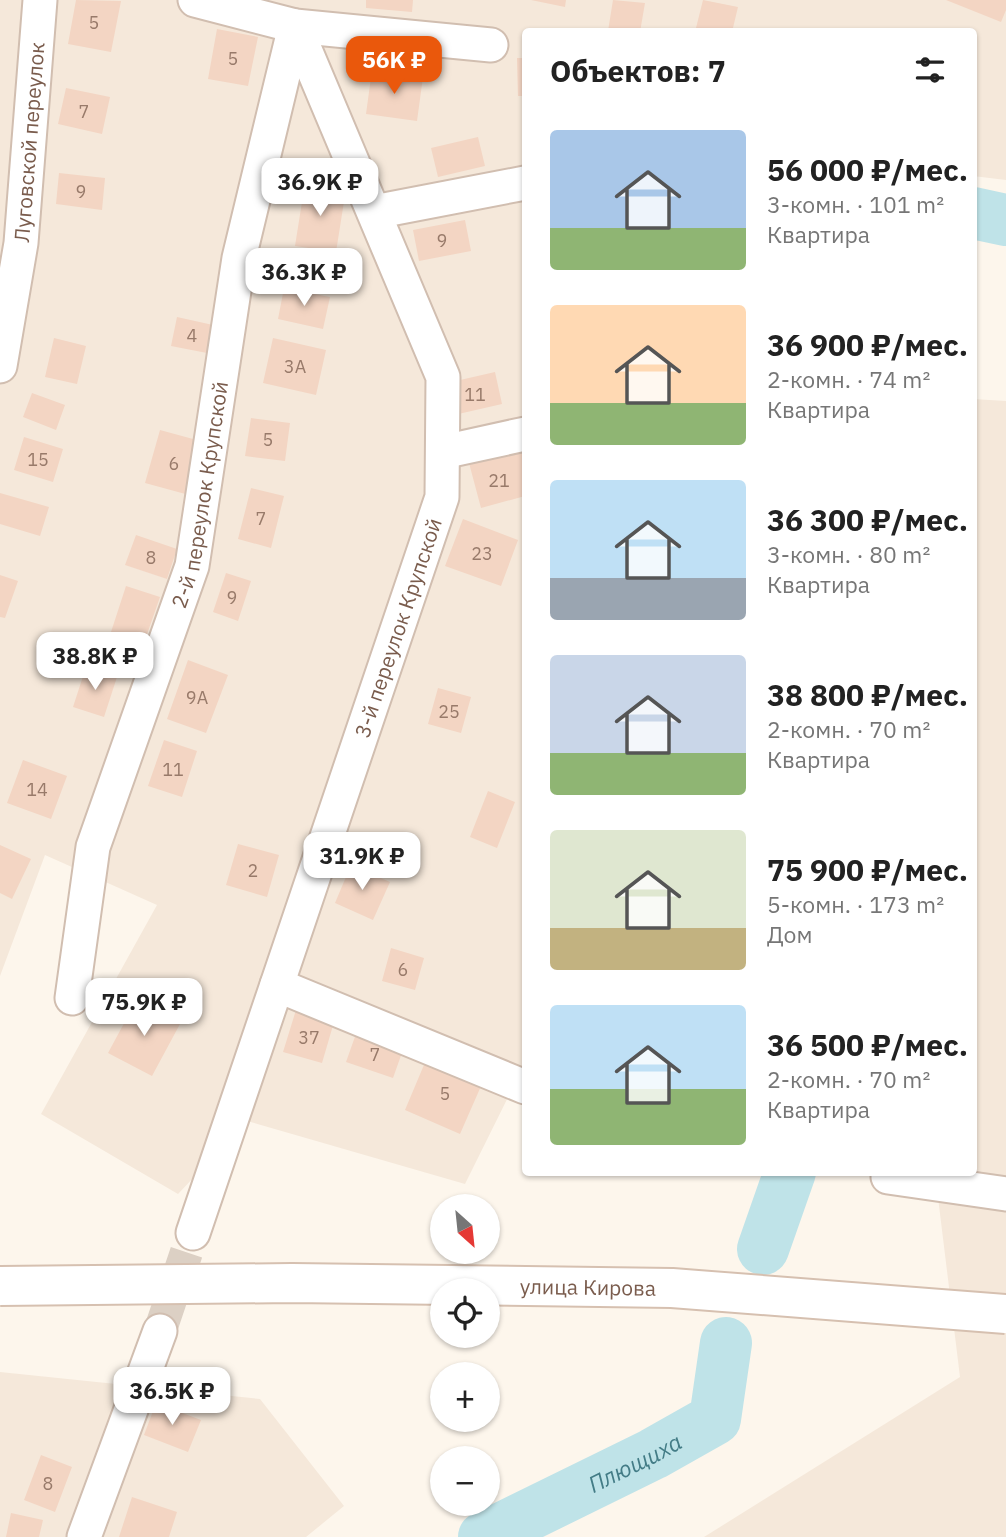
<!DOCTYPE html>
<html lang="ru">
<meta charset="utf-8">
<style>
:root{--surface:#fff;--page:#f2f2f2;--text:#222;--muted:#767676;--accent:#ea580c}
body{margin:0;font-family:"IBM Plex Sans",sans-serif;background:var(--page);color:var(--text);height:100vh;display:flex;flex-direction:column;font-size:26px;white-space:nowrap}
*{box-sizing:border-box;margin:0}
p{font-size:23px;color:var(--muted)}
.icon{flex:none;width:38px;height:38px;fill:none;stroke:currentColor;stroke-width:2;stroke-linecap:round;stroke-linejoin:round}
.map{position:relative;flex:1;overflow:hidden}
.side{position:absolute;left:522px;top:28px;width:455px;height:1148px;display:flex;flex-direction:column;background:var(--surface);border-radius:7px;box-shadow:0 2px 5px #0004}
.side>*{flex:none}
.needle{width:46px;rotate:153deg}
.fabs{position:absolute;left:430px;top:1194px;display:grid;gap:14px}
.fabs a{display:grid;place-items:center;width:70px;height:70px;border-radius:50%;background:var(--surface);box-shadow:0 2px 5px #0004;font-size:35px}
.price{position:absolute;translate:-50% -60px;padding:0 16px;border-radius:14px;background:#fff;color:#222;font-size:23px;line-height:46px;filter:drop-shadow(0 2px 4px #0008)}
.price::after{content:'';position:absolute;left:50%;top:42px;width:21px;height:16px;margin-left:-10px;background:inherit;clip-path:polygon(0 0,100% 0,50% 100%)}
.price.current{background:var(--accent);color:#fff}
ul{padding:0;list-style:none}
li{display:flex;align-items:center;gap:21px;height:175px;padding:0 28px}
li span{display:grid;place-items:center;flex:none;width:196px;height:140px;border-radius:7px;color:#555}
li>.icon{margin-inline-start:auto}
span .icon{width:84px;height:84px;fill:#fffc;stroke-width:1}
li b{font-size:30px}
h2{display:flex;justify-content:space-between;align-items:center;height:84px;padding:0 28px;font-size:30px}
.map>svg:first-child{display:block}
.residential{fill:#f5e8da}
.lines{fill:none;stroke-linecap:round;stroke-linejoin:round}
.river{stroke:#bfe3e8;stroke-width:52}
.building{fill:#f3d5c3}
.street-tunnel{stroke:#dcd0c4;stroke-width:33;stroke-dasharray:33 17;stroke-linecap:butt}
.street-casing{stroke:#d1beb0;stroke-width:37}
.street{stroke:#fff;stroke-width:33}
.secondary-bridge-casing{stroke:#d6c0b0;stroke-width:42;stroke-linecap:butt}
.secondary-bridge{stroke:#fff;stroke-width:38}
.labels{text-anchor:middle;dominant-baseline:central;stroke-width:6;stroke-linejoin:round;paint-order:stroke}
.number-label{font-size:18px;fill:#987a6a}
.street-label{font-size:21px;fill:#7a5c4d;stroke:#fffaf3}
.water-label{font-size:23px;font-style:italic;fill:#437c86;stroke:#fffaf3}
</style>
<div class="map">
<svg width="1006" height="1537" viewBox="0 0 1006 1537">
<rect width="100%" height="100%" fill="#fdf6ec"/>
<path class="residential" d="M 0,0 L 1006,0 L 1006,180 L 973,176 L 973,32 L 525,32 L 525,1063 L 465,1184 L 247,1121 L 178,1194 L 41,1114 L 157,905 L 45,855 L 0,976 Z
M 973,399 L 1006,401 L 1006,1537 L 704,1537 L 960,1377 L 935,1173 L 973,1172 Z
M 0,1372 L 260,1399 L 344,1506 L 306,1537 L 0,1537 Z"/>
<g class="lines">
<g class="river">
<path d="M 973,213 L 1006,220"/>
<path d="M 763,1249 L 790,1172"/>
<path id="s1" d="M 484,1537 L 653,1454 L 715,1419 L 726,1343"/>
</g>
</g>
<path class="building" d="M 76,0 L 121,1 L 111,52 L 68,44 Z
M 366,0 L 413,0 L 412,12 L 366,8 Z
M 531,0 L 566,0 L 565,7 Z
M 613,0 L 645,3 L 640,32 L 608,31 Z
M 703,0 L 738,7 L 732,32 L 695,32 Z
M 946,0 L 1006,0 L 1006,10 L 1001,22 Z
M 217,29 L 258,37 L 248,86 L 208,79 Z
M 517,58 L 525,58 L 525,96 L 518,96 Z
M 372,70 L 423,77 L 417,121 L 366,114 Z
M 66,88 L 110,97 L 102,134 L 58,124 Z
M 478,137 L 485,166 L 438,177 L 431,148 Z
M 59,173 L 105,178 L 102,210 L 56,204 Z
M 305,183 L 346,189 L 336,252 L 295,246 Z
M 465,220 L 471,251 L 419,261 L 413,230 Z
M 284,288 L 330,297 L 323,329 L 278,319 Z
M 177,317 L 213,325 L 207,353 L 171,346 Z
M 54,338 L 86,346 L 77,384 L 45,377 Z
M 273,338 L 326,350 L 316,395 L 263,383 Z
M 495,372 L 502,404 L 454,415 L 447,383 Z
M 32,393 L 65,405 L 56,430 L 23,417 Z
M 251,418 L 290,423 L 285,461 L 245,456 Z
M 160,430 L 204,442 L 189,495 L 145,483 Z
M 24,437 L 63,449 L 53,482 L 14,470 Z
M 523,450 L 525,459 L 525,496 L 481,508 L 469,463 Z
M 251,488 L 284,496 L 271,548 L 238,539 Z
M 0,493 L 49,507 L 40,536 L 0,524 Z
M 463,519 L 518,540 L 501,586 L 445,566 Z
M 136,535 L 177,549 L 167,579 L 125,565 Z
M 226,573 L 251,581 L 238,621 L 213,612 Z
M 0,575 L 18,581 L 5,618 L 0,617 Z
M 126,586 L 160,597 L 144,643 L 111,632 Z
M 188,660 L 228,675 L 206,733 L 167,719 Z
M 86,667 L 117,677 L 104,717 L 73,707 Z
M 438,688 L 471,697 L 461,733 L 428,724 Z
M 164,740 L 197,751 L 182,797 L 148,786 Z
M 23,760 L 67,776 L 51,819 L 7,803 Z
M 488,791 L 515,802 L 497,848 L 470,837 Z
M 238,844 L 279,855 L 267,897 L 226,885 Z
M 0,845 L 31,859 L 12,899 L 0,893 Z
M 351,865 L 390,882 L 373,920 L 335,903 Z
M 391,948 L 424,958 L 415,990 L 382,981 Z
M 136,1001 L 180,1024 L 152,1076 L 108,1053 Z
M 296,1010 L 334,1022 L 322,1063 L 283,1052 Z
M 357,1031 L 404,1047 L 393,1078 L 346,1062 Z
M 429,1053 L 485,1077 L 460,1134 L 405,1110 Z
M 156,1403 L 201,1420 L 188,1452 L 144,1435 Z
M 41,1455 L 72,1467 L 55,1512 L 24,1500 Z
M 132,1497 L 177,1512 L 169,1537 L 119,1537 Z
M 11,1513 L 43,1520 L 39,1537 L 6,1537 Z"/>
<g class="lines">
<path class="street-tunnel" d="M 160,1331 L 193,1233"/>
<g class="street-casing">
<g id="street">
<path d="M 195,0 L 295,26 L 491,45"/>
<path d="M 374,212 L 525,183"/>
<path id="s2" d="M 0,366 L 21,243 L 40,0"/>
<path d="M 443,452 L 525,434"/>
<path d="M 277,985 L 525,1087"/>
<path id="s3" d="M 72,998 L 93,847 L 192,566 L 239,258 L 295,26"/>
<path d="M 888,1177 L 1006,1194"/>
<path id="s4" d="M 193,1233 L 442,497 L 443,377 L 295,26"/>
<path d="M 84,1537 L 160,1331"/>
</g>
</g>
<use href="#street" class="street"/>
<g class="secondary-bridge-casing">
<g id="secondary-bridge">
<path id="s5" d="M 0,1286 L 292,1283 L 672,1288 L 1006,1314"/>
</g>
</g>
<use href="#secondary-bridge" class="secondary-bridge"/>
</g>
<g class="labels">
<g class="number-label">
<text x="94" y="22">5</text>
<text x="233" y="58">5</text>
<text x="84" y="111">7</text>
<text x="81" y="191">9</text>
<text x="442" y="240">9</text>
<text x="192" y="335">4</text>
<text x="295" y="366">3А</text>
<text x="475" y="394">11</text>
<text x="268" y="439">5</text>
<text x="38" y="459">15</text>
<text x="174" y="463">6</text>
<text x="499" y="480">21</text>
<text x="261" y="518">7</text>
<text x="482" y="553">23</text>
<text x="151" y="557">8</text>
<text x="232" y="597">9</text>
<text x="197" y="697">9А</text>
<text x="449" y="711">25</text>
<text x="173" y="769">11</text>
<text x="37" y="789">14</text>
<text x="253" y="870">2</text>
<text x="403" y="969">6</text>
<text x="309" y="1037">37</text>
<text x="375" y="1054">7</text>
<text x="445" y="1093">5</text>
<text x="48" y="1483">8</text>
</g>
<g class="street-label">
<text stroke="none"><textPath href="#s2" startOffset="226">Луговской переулок</textPath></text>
<text stroke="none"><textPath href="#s3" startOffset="522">2-й переулок Крупской</textPath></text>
<text stroke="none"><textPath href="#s4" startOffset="639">3-й переулок Крупской</textPath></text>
<text stroke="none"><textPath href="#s5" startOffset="588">улица Кирова</textPath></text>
</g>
<g class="water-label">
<text stroke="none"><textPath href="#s1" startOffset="168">Плющиха</textPath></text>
</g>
</g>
</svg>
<div class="fabs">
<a><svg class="needle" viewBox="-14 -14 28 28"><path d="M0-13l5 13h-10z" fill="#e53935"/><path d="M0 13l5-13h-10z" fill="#767676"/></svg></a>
<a><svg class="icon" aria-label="locate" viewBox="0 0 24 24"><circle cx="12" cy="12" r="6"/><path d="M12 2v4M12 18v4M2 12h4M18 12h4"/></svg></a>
<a>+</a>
<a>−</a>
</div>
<b class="price current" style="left:394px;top:96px">56K ₽</b>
<b class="price" style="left:320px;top:218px">36.9K ₽</b>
<b class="price" style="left:304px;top:308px">36.3K ₽</b>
<b class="price" style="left:95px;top:692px">38.8K ₽</b>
<b class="price" style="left:362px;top:892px">31.9K ₽</b>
<b class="price" style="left:144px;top:1038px">75.9K ₽</b>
<b class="price" style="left:172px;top:1427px">36.5K ₽</b>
<section class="side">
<h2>Объектов: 7<svg class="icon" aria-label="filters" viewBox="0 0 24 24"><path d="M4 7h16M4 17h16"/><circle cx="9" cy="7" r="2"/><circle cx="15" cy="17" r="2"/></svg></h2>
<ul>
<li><span style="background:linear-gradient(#a9c7e8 70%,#8fb573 0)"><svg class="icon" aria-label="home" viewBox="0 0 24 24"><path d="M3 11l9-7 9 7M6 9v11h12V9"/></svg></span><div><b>56 000 ₽/мес.</b><p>3-комн. · 101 m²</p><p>Квартира</p></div></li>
<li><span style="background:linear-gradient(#ffd9b3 70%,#8fb573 0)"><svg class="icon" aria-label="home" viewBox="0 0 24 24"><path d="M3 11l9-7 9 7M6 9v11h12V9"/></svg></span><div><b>36 900 ₽/мес.</b><p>2-комн. · 74 m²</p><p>Квартира</p></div></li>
<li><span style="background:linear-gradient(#bfe0f5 70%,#9aa5b1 0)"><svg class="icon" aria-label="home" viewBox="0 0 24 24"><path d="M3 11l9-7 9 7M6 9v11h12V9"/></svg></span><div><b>36 300 ₽/мес.</b><p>3-комн. · 80 m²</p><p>Квартира</p></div></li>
<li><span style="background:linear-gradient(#c9d6e8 70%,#8fb573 0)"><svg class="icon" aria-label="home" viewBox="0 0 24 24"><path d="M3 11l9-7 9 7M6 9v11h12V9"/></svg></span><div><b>38 800 ₽/мес.</b><p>2-комн. · 70 m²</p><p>Квартира</p></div></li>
<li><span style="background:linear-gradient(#dfe7d0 70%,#c2b280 0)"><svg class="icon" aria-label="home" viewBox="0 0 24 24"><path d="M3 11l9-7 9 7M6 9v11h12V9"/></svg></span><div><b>75 900 ₽/мес.</b><p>5-комн. · 173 m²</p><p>Дом</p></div></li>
<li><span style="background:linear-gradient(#bfe0f5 60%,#8fb573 0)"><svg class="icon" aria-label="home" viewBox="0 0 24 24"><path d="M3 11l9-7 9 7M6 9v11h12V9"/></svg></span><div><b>36 500 ₽/мес.</b><p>2-комн. · 70 m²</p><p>Квартира</p></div></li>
</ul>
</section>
</div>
